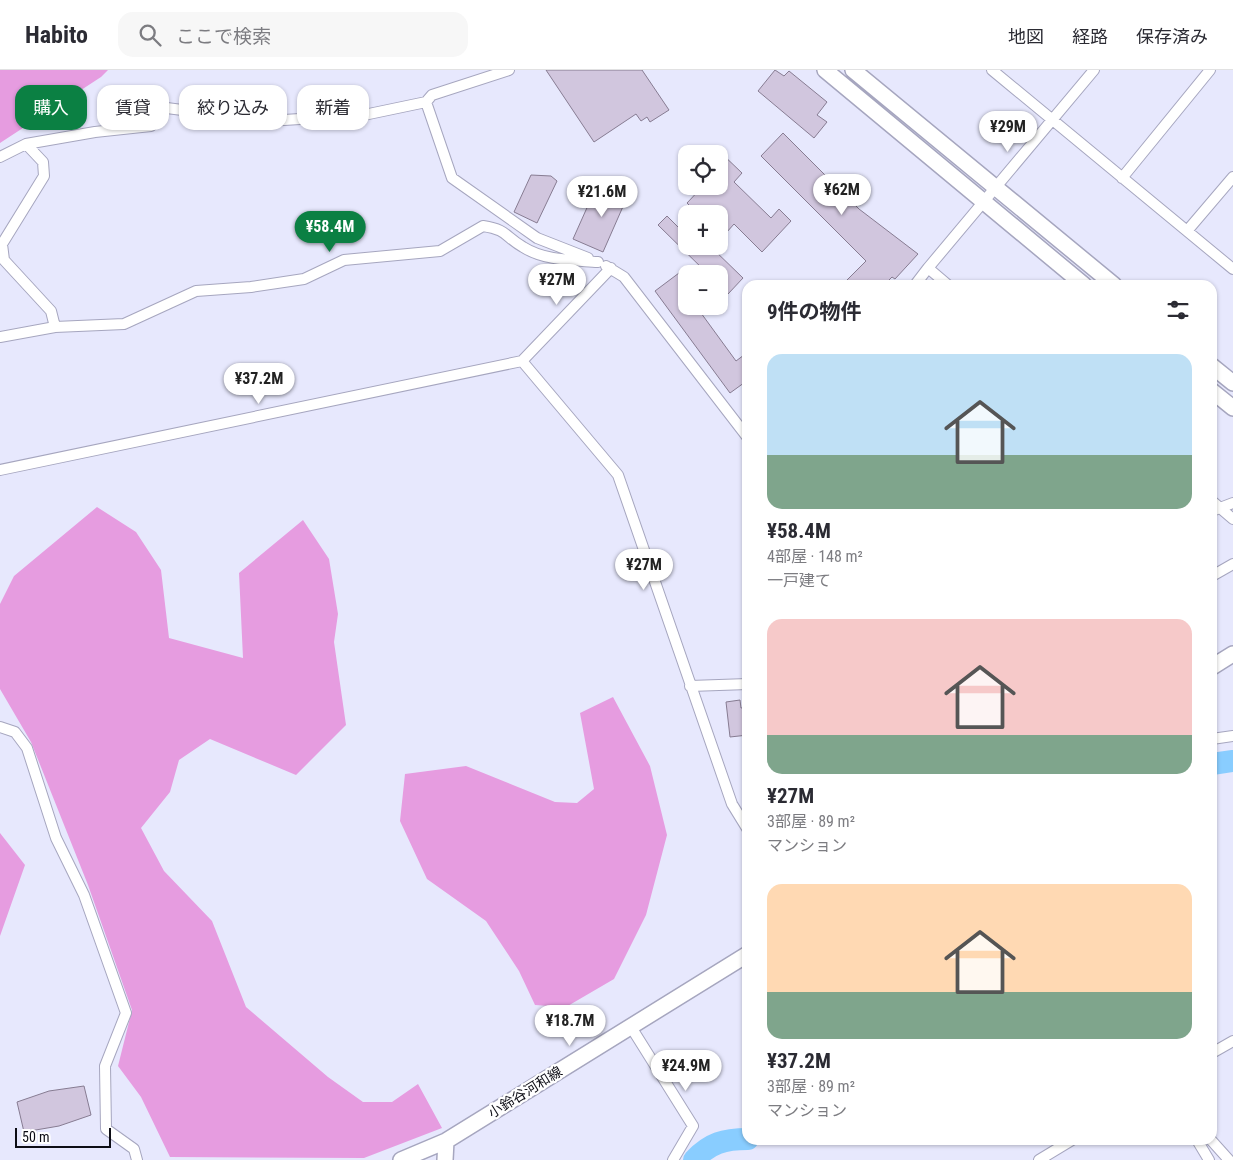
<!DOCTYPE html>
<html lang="ja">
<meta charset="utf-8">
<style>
:root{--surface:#fff;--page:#f7f7f7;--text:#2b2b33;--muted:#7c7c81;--line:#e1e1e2;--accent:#0b8043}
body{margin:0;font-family:"Roboto Condensed","Noto Sans JP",sans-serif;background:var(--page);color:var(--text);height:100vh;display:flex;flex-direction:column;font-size:19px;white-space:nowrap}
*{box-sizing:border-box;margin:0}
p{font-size:16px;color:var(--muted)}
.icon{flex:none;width:28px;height:28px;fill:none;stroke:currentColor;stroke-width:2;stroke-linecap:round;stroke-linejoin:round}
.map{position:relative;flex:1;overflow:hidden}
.panel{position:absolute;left:742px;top:210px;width:475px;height:865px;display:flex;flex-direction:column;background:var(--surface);border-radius:15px;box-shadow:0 1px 4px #0004}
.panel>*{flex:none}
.hud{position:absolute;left:15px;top:15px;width:475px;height:45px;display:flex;gap:10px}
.fabs{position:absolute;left:678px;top:75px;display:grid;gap:10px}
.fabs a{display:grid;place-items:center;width:50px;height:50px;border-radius:10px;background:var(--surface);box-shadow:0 1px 4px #0004;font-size:25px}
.scale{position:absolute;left:15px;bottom:12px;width:96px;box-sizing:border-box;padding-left:5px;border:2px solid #0d0d15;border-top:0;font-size:14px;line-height:18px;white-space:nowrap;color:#0d0d15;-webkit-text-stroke:4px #fff;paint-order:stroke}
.price{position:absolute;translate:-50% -42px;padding:0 11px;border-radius:18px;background:#fff;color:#222;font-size:16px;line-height:32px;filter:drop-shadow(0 1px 2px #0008)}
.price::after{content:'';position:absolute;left:50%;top:30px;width:15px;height:11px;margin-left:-8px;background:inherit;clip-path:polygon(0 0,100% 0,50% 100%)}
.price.active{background:var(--accent);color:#fff}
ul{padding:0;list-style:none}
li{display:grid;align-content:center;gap:10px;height:265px;padding:0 25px}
li span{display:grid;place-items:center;height:155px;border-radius:15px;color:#555}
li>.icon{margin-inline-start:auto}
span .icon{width:90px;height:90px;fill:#fffc;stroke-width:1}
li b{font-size:21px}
h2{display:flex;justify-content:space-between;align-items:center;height:60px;padding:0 25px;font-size:21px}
.chip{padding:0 18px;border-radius:15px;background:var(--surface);box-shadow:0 1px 4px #0004;font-size:18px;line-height:45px}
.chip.active{background:var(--accent);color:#fff}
header{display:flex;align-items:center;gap:30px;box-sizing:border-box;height:70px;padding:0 25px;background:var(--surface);border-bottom:1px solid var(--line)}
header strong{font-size:24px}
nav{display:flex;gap:28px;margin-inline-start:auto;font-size:18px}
.search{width:350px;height:45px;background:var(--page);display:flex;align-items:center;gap:12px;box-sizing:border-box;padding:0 18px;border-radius:15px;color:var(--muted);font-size:19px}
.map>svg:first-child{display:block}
.forest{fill:#e69ce0}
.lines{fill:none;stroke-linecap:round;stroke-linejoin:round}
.river{stroke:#89cdff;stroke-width:22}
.building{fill:#d1c6de;stroke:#877c92}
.street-casing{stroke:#a6a6bf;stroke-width:12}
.secondary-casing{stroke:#a6a6bf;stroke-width:18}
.street{stroke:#fff;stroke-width:10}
.secondary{stroke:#fff;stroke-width:15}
.labels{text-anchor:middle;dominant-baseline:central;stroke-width:4.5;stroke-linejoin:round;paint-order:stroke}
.street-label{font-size:14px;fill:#0d0d15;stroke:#fff}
</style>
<header>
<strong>Habito</strong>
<div class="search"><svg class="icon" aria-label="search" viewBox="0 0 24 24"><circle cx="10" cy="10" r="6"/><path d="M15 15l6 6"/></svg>ここで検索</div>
<nav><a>地図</a><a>経路</a><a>保存済み</a></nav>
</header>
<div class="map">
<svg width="1233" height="1090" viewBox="0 0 1233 1090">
<rect width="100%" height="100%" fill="#e7e8fd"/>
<path class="forest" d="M 0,0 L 108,0 L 101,7 L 0,73 Z
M 97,437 L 136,462 L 161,500 L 169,568 L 243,588 L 239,503 L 303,450 L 329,489 L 338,544 L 334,572 L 346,655 L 296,705 L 210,669 L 179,690 L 170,722 L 141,758 L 164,801 L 212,851 L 246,937 L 328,1007 L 363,1032 L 392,1032 L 418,1014 L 442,1058 L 364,1088 L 170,1087 L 141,1027 L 118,996 L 132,940 L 88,815 L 31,672 L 0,619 L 0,534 L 14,506 Z
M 613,627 L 650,696 L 667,765 L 646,845 L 614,909 L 566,937 L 535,935 L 519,901 L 486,851 L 427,809 L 400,751 L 405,704 L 466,696 L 555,732 L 577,733 L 594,719 L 580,643 Z
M 0,763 L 25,795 L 0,866 Z"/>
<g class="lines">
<path class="river" d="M 1212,694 L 1233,691
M 694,1090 C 710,1073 724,1069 748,1069"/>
</g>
<path class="building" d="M 546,0 L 642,0 L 669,40 L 650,52 L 647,47 L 641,51 L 636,44 L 594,72 Z
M 775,0 L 784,6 L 789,1 L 827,32 L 817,45 L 827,52 L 814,68 L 758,21 Z
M 783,63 L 859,139 L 918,184 L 895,209 L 892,207 L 884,215 L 842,215 L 866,191 L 761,86 Z
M 719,81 L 742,103 L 734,112 L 771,148 L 779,139 L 791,151 L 762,182 L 734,154 L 719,171 L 719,144 L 698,144 L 687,133 L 703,116 L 719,116 Z
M 531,105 L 551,106 L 557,111 L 537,153 L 514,142 Z
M 619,110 L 632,116 L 603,182 L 573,169 L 594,122 L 611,129 Z
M 667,146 L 686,165 L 686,176 L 710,176 L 743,208 L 728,224 L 719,214 L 719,204 L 708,204 L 658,155 Z
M 679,203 L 686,212 L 686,236 L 711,236 L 701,243 L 736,291 L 748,282 L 748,310 L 730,323 L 655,221 Z
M 740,630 L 741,638 L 748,637 L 748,665 L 730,667 L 726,632 Z
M 84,1016 L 91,1045 L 59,1056 L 24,1062 L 17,1032 L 49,1021 Z"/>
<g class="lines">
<g class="street-casing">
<path id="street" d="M 992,0 L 1233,199
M 426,32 L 452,108 L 537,168 L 588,188
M 26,74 L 43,92 L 44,106 L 2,174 L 4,190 L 51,241 L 55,257
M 0,87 L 26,74 L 95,62 L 151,56 L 159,37 L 268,51 L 364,45 L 426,32 L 432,25 L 509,0
M 1122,108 L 1210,0
M 1187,161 L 1233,107
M 606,196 L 624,207 L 748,368
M 915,215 L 928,198
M 948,215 L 928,198 L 1094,0
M 0,267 L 55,257 L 124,254 L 196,221 L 251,217 L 304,209 L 344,190 L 440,181 L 483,156 C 508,160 504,166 523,177 C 545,191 573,190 598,192
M 522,291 L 618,405 L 732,734 L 748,760
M 0,400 L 522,291 L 611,198
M 1212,431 L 1233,449
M 1212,441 L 1233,433
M 1212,506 L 1233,494
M 690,616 L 748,614
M 0,657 L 15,662 L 27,678 L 56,768 L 84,825 L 126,943 L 105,996 L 106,1059 L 134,1079 L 137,1090
M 1212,669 L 1233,666
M 631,957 L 693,1056 L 673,1090
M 1212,983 L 1233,971
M 1197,1070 L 1209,1090
M 1211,1070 L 1229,1090
M 1039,1090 L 1072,1070"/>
</g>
<g class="secondary-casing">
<path id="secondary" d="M 825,0 L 1084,215
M 853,0 L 1114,215
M 1212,296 L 1233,313
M 1212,321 L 1233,338
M 1212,597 L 1233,584
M 401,1090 L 446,1071 L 748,884
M 445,1090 L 446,1071"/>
</g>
<use href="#street" class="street"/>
<use href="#secondary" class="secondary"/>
</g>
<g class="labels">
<g class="street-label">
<text transform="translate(525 1022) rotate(-32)">小鈴谷河和線</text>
</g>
</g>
</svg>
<div class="fabs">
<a><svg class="icon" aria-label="locate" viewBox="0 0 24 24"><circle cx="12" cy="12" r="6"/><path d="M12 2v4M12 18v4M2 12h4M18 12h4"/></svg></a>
<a>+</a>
<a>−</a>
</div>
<div class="scale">50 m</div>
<b class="price" style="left:1008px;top:83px">¥29M</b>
<b class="price" style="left:842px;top:146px">¥62M</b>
<b class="price" style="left:602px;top:148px">¥21.6M</b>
<b class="price active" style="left:330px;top:183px">¥58.4M</b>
<b class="price" style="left:557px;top:236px">¥27M</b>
<b class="price" style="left:259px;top:335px">¥37.2M</b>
<b class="price" style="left:644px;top:521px">¥27M</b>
<b class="price" style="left:570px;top:977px">¥18.7M</b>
<b class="price" style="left:686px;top:1022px">¥24.9M</b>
<div class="hud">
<a class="chip active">購入</a>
<a class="chip">賃貸</a>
<a class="chip">絞り込み</a>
<a class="chip">新着</a>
</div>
<section class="panel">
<h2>9件の物件<svg class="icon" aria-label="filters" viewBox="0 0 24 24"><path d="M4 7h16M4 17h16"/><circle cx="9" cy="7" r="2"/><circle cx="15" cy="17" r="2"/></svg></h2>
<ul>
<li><span style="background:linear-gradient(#bfe0f5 65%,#7fa58c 0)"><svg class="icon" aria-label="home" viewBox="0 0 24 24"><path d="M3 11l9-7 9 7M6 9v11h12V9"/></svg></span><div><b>¥58.4M</b><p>4部屋 · 148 m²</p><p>一戸建て</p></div></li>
<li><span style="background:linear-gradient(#f6c9c9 75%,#7fa58c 0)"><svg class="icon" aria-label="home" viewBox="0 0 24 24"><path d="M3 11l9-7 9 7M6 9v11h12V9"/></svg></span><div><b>¥27M</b><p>3部屋 · 89 m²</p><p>マンション</p></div></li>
<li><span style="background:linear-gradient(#ffd9b3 70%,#7fa58c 0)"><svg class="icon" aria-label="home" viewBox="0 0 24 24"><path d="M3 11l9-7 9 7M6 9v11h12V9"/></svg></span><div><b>¥37.2M</b><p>3部屋 · 89 m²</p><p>マンション</p></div></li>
</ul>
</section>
</div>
